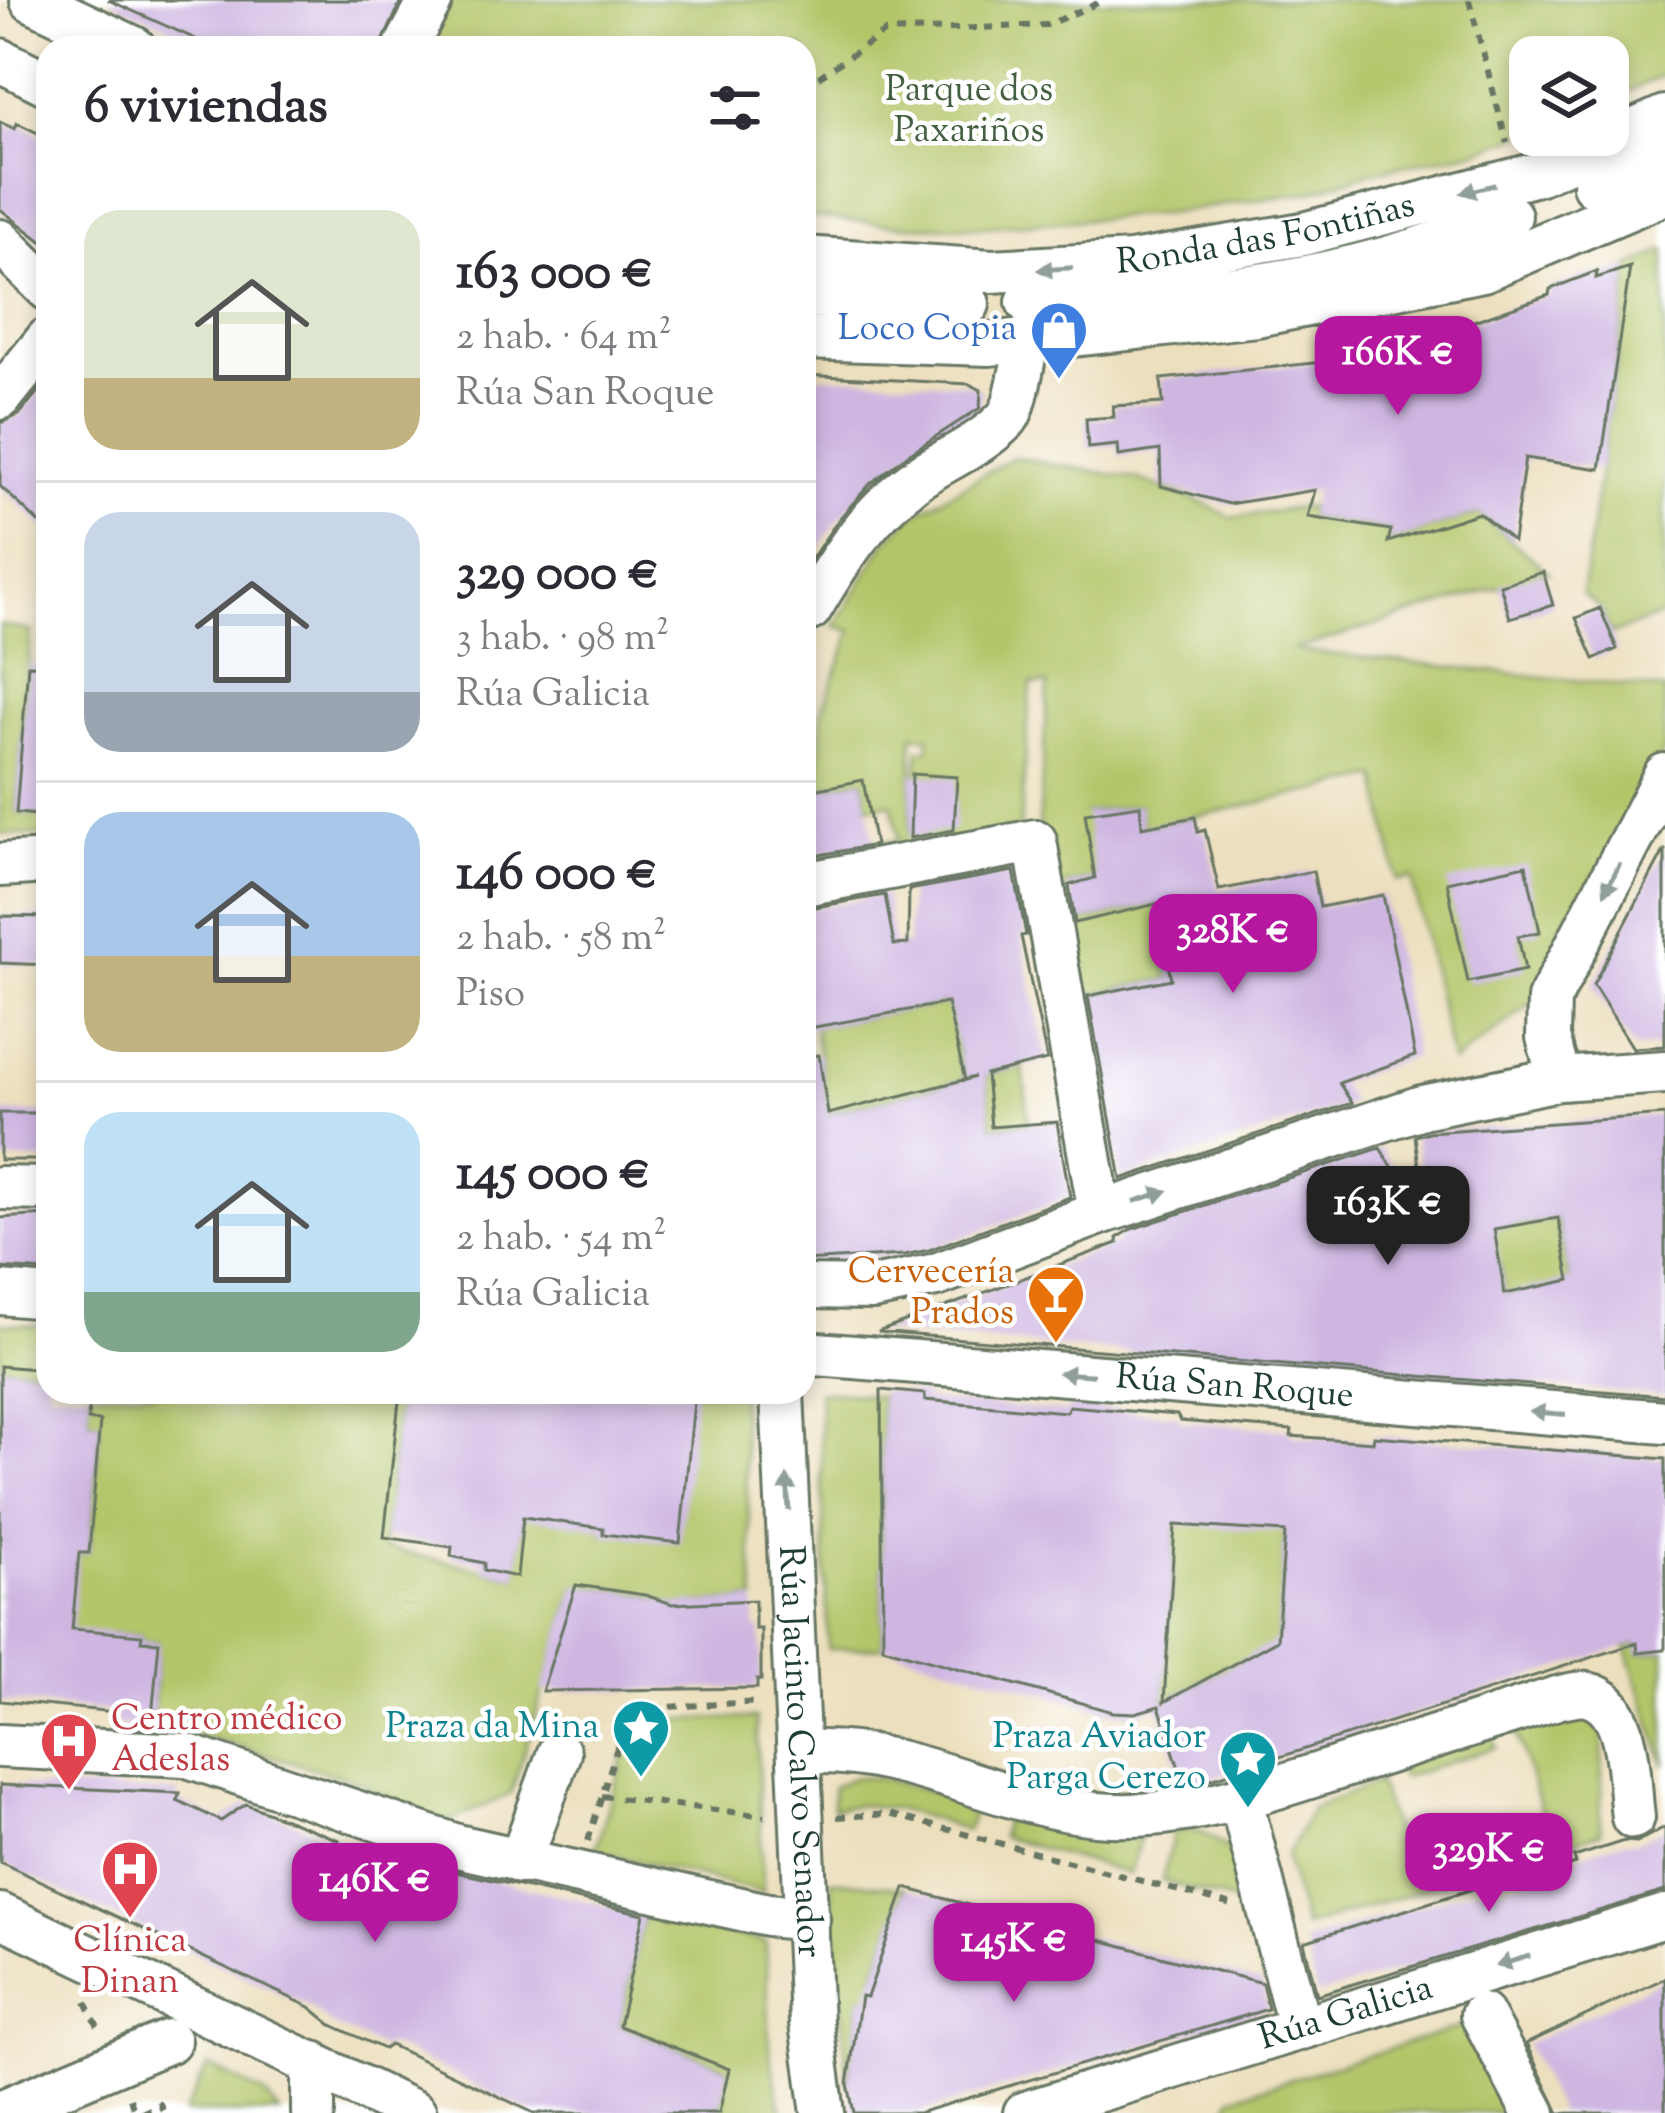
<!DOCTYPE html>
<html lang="es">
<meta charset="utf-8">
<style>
:root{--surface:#fff;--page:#f2f2f3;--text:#2b2b33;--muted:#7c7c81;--line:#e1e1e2;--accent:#b5179e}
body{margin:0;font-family:"Sorts Mill Goudy",serif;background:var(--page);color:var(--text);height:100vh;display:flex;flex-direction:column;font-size:45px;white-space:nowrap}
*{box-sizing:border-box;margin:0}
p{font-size:39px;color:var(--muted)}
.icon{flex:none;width:66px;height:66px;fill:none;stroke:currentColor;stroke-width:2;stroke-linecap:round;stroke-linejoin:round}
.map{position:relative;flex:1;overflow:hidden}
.sheet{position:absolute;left:36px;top:36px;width:780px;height:1368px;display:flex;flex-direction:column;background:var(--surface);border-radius:36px;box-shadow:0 6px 18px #0003}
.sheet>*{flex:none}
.buttons{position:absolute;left:1509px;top:36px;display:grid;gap:24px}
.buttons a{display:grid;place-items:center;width:120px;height:120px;border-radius:24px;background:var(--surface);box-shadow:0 6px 18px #0003;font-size:60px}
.price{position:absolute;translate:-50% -102px;padding:0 27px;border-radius:24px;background:var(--accent);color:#fff;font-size:39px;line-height:78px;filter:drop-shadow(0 3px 6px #0008)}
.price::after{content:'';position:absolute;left:50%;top:72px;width:36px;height:27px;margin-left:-18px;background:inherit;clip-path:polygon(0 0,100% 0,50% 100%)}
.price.active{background:#222;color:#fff}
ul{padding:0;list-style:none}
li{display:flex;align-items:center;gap:36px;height:300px;padding:0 48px}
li+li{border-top:3px solid var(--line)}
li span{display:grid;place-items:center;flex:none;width:336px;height:240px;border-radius:36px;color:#555}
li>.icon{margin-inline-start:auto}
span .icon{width:144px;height:144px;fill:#fffc;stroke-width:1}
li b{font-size:51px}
h2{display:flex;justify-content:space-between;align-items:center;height:144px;padding:0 48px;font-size:51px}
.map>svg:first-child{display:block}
.green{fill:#b4c66a;stroke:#6a824f;stroke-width:3;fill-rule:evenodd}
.building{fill:#ceb6e1;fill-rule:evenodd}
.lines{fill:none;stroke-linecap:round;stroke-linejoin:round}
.minor-casing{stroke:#677664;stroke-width:48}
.path{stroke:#677664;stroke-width:6;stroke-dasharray:9 9;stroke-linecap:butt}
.minor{stroke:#fff;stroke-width:42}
.oneway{fill:#8f9e9a}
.labels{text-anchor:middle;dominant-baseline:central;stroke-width:9;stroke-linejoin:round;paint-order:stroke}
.park-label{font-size:36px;fill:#445f42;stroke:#fff}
.street-label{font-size:36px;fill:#1f3d34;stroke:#fff}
.shop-label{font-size:36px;fill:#366cbe;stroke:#fff;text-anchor:end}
.food-label{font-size:36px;fill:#c56008;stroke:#fff;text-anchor:end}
.health-label{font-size:36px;fill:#be3a42;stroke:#fff;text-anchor:start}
.culture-label{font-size:36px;fill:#0d838f;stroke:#fff;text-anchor:end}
</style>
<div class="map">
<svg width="1665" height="2113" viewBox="0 0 1665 2113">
<rect width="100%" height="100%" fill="#fff"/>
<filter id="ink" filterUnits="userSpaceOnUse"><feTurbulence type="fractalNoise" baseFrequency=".00833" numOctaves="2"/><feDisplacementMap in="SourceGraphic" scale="24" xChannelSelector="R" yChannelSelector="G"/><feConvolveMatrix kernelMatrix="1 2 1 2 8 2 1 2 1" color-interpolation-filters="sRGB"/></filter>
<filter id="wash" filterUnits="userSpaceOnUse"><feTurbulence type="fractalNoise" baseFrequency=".004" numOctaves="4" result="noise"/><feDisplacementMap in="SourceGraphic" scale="48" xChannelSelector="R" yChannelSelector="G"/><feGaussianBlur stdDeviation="2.7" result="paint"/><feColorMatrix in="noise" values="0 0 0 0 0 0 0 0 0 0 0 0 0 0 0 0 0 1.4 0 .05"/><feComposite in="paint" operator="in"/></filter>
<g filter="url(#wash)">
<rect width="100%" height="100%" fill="#ecdfbd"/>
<path class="green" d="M 447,0 L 1665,0 L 1665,74 L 1608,101 L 1608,57 L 1530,57 L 1530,132 L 1481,150 L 1376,171 L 1309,192 L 1165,214 L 984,227 L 909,226 L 804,216 L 804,48 L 422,48 Z
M 1665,250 L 1665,614 L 1611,634 L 1600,608 L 1582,594 L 1630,267 Z
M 1013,457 L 1137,479 L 1208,505 L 1231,518 L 1311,506 L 1308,517 L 1391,530 L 1390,541 L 1479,513 L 1548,572 L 1293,650 L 1665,690 L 1665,750 L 1540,997 L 1452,1063 L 1412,878 L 1397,880 L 1378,777 L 1142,828 L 1139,805 L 1086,813 L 1148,866 L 1059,887 L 1039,823 L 1048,684 L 1031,684 L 1020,828 L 888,855 L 884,843 L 899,839 L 892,803 L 868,807 L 863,780 L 819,788 L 822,710 L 852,631 L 835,626 L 885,543 L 915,514 ZM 913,735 L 929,737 L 928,750 L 919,750 L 910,835 Z
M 0,625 L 31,631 L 16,812 L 48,816 L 48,836 L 0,834 Z
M 1156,904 L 1171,978 L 1080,997 L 1062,926 Z
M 963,1000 L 956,1042 L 965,1080 L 828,1113 L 814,1027 Z
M 1023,1066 L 1029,1124 L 991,1127 L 986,1075 Z
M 1557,1218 L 1571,1286 L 1505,1294 L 1500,1264 L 1433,1276 L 1494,1228 Z
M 0,1323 L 48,1327 L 48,1370 L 0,1366 Z
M 819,1391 L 881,1396 L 883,1647 L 828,1649 Z
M 90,1392 L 400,1392 L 383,1548 L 516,1577 L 526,1496 L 603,1528 L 603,1534 L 695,1392 L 740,1392 L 755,1600 L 673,1605 L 645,1595 L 576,1586 L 511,1794 L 438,1826 L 360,1782 L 193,1733 L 194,1718 L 153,1714 L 158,1642 L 141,1641 L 141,1635 L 115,1633 L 113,1650 L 0,1595 L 79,1553 L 89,1552 L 100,1421 L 88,1420 Z
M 1286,1521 L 1277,1642 L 1163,1702 L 1175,1524 Z
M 1637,1643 L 1639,1653 L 1665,1650 L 1665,1765 L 1626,1646 Z
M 1575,1711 L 1595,1722 L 1603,1733 L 1600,1833 L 1304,1927 L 1286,1856 L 1312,1808 L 1378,1782 L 1410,1878 L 1547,1831 L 1515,1727 Z
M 756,1718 L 763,1892 L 595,1851 L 635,1720 Z
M 1492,1735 L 1496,1747 L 1401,1778 L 1397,1766 Z
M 855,1777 L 878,1778 L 976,1803 L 967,1830 C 922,1815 880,1799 833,1808 L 832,1787 Z
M 1006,1812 L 1090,1835 L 1140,1838 L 1130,1874 L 1001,1837 Z
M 1197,1830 C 1238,1846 1238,1867 1250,1906 L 1162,1881 L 1174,1832 Z
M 831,1880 L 905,1888 L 875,1973 L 881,1981 L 878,1999 L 861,1997 L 848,2086 Z
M 644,1914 L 766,1942 L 770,2053 L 782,2113 L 719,2113 L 728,2068 L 619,2026 Z
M 1477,2022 L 1522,2113 L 1226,2112 L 1232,2097 Z
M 208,2066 L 264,2094 L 279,2113 L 184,2113 Z"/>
<g id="blocks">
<path class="building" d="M 108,0 L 402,0 L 380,48 L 216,48 Z
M 0,122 L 15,129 L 17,123 L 48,138 L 48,246 L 0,209 Z
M 1630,267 L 1600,469 L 1525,458 L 1513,541 L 1479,513 L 1388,542 L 1391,530 L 1308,517 L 1315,490 L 1229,504 L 1161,486 L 1160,450 L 1119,456 L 1118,445 L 1088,448 L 1086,419 L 1114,417 L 1113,406 L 1163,403 L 1161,379 L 1333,361 L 1416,341 L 1549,295 L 1550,289 L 1597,271 L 1596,278 Z
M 804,375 L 969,384 L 981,390 L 980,408 L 907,455 L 870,484 L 838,520 L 804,570 Z
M 48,379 L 48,531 L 0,486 L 0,423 L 19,415 Z
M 1543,572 L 1553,605 L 1510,618 L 1500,585 Z
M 1600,608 L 1617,649 L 1594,659 L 1576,618 Z
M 28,665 L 48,666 L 48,816 L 16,813 Z
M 912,774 L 957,777 L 954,830 L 910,838 Z
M 863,780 L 875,845 L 808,857 L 804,792 Z
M 1140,805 L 1142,827 L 1195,817 L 1198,832 L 1205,830 L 1219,890 L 1313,871 L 1320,907 L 1383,895 L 1415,1056 L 1339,1083 L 1352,1103 L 1121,1179 L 1088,996 L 1171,979 L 1156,904 L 1075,923 L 1069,885 L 1095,878 L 1085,813 Z
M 1665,849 L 1665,1046 L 1633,1048 L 1593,985 Z
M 1526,865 L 1540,932 L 1518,936 L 1525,970 L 1468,982 L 1447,882 Z
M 1014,871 L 1026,935 L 1021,936 L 1047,1060 L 986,1075 L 991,1127 L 1057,1122 L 1070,1197 L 929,1250 L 904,1255 L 804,1261 L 804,1056 L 819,1055 L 828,1114 L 975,1077 L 965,1080 L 947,1003 L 804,1029 L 804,909 L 885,895 L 894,945 L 908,944 L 909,890 Z
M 0,916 L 48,917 L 48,965 L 0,963 Z
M 0,1113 L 48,1113 L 48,1160 L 0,1160 Z
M 1665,1115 L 1665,1396 L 878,1332 L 1118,1243 L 1117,1238 L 1132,1229 L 1380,1148 L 1426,1219 L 1415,1136 L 1429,1132 ZM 1558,1218 L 1570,1280 L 1505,1294 L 1494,1229 Z
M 48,1215 L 48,1271 L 0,1268 L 0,1218 Z
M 0,1366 L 48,1370 L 48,1392 L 90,1392 L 88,1420 L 100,1421 L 89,1553 L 79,1553 L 72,1629 L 142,1635 L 141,1641 L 159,1642 L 151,1728 L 115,1726 L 116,1712 L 0,1701 Z
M 881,1390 L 925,1394 L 925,1400 L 1066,1412 L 1069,1406 L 1177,1415 L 1180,1421 L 1292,1430 L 1291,1436 L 1373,1442 L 1374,1436 L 1665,1459 L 1665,1650 L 1638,1653 L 1637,1643 L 1214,1778 L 1184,1784 L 1159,1706 L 1135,1713 L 1113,1712 L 883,1647 ZM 1175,1525 L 1285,1532 L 1277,1640 L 1164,1702 Z
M 400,1392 L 695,1392 L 680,1543 L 603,1534 L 603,1528 L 523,1517 L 517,1577 L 484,1570 L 484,1563 L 451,1556 L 452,1547 L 384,1537 Z
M 576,1585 L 645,1595 L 672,1604 L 755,1600 L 755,1629 L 761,1629 L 761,1680 L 757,1680 L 757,1688 L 542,1691 Z
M 0,1785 L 180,1793 L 177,1800 L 221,1821 L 246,1804 L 339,1840 L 325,1870 L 384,1897 L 385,1856 L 644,1914 L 619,2026 L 729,2069 L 719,2113 L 534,2113 L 390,2045 L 384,2049 L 332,2025 L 310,2007 L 0,1862 Z
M 1665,1827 L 1665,1891 L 1317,1995 L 1304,1942 L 1495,1882 L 1497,1889 L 1539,1876 L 1576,1864 L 1574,1857 L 1624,1841 L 1637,1842 Z
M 905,1888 L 1262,1983 L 1268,2009 L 918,2113 L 854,2113 L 848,2084 L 861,1996 L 867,1997 Z
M 1665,1978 L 1665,2113 L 1559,2113 L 1526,2044 Z"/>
</g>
</g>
<g filter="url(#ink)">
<use href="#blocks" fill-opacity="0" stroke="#677664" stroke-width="3"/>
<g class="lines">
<g class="minor-casing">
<g id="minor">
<path d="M 32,0 L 134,48"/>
<path d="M 405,48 L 431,0"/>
<path d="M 0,60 L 48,84"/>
<path d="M 1594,185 L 1665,157"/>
<path d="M 0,241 L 48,289"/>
<path id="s1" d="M 804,258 L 992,271 L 1131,263 L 1303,234 L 1537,174 L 1665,117"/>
<path d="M 804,296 L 968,304"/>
<path d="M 1028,302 C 1102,295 1177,296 1251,286 C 1340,274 1427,250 1510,216"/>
<path d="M 804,338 L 989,344 L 1257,315 L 1483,270 L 1665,193"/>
<path d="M 0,398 L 48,339"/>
<path d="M 810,609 C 841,556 871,510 922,475 C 950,457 984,443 1007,418 C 1017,406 1023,357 1028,338"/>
<path d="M 0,865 L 48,862"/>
<path d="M 804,884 L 1035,841 L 1100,1213"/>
<path d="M 1559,1079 L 1548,1037 L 1549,999 L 1665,775"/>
<path d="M 0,1188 L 48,1189"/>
<path d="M 804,1287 L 873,1288 L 936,1275 L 1100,1213 L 1422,1107 L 1559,1079 L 1665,1072"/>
<path d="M 0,1293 L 48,1297"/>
<path id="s2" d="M 804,1353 L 1665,1422"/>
<path id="s3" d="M 782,1392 L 811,2023 L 823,2113"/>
<path d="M 0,1746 L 185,1755 L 457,1846 L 768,1915 L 808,1919"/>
<path d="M 800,1753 C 904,1744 995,1804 1096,1814 C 1182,1822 1265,1791 1347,1765 C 1417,1742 1487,1720 1557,1698 C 1566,1696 1578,1692 1587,1694 C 1632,1703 1628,1781 1633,1817"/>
<path d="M 1240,1797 L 1294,2006"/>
<path d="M 520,1862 L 559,1753"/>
<path d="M 0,1915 L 415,2113"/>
<path d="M 1482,2015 L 1534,2113"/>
<path d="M 313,2063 L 313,2113"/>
<path d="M 0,2112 L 169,2041"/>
<path id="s4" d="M 1025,2113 L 1665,1916"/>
</g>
</g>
<path class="path" d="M 1469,0 L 1507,143
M 804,87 L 885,32 L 1047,25 L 1105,0
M 602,1796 L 765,1816
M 837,1817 L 889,1814 L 1232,1905
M 588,1841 L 629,1709 L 759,1702
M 86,2002 L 100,2031
M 130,2098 L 135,2113
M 142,2113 L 160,2104 L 164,2113"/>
<use href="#minor" class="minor"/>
</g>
<defs><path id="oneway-solid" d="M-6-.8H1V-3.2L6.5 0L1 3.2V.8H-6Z" transform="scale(3)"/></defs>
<g class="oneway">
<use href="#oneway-solid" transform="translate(1478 189) rotate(166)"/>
<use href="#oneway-solid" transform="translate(1055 269) rotate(176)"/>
<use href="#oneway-solid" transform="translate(1612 879) rotate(117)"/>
<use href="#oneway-solid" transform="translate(1151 1196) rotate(-18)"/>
<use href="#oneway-solid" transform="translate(1076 1374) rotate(-176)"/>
<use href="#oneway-solid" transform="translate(1548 1413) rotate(-175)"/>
<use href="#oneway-solid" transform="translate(788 1493) rotate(-93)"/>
<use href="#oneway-solid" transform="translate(1513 1961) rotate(163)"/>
</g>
</g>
<defs>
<g id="shop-pin" transform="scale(3)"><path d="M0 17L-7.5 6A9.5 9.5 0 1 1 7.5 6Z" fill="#3f7fe0" stroke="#fff"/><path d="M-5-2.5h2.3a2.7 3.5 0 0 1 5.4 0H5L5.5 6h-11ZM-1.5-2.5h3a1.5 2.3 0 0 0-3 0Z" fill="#fff"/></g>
<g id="bar-pin" transform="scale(3)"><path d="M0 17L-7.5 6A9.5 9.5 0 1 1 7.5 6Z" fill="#e8710a" stroke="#fff"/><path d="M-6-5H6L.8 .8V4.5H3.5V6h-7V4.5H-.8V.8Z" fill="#fff"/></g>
<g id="sight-pin" transform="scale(3)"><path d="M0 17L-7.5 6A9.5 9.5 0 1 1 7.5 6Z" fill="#0f9aa8" stroke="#fff"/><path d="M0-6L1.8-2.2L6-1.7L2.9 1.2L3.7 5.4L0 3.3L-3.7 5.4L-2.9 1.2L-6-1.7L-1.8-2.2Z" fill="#fff"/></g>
<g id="hospital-pin" transform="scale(3)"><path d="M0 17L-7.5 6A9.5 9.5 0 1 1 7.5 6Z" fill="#e0444e" stroke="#fff"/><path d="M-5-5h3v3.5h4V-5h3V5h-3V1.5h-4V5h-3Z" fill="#fff"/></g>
</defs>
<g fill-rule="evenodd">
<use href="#shop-pin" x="1059" y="330"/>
<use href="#bar-pin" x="1056" y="1294"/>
<use href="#sight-pin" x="641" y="1728"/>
<use href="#hospital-pin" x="69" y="1741"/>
<use href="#sight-pin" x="1248" y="1759"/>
<use href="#hospital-pin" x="130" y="1869"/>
</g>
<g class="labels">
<g class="park-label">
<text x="969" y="91">Parque dos<tspan x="969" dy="41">Paxariños</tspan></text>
</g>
<g class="street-label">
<text stroke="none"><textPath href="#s1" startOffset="465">Ronda das Fontiñas</textPath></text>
<text stroke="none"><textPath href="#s2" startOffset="432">Rúa San Roque</textPath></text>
<text stroke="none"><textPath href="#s3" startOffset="360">Rúa Jacinto Calvo Senador</textPath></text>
<text stroke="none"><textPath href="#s4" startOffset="336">Rúa Galicia</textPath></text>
</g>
<g class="shop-label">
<text x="1017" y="330">Loco Copia</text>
</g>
<g class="food-label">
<text x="1014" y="1273">Cervecería<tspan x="1014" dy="41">Prados</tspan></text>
</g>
<g class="health-label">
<text x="111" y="1720">Centro médico<tspan x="111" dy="41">Adeslas</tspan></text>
<text x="130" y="1942" text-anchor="middle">Clínica<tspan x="130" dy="41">Dinan</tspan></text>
</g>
<g class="culture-label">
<text x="599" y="1728">Praza da Mina</text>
<text x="1206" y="1738">Praza Aviador<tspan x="1206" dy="41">Parga Cerezo</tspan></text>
</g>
</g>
</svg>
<div class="buttons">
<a><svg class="icon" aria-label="layers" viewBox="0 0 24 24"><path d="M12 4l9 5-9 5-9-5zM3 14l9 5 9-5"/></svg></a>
</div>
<b class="price" style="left:1398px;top:418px">166K €</b>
<b class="price" style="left:1233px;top:996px">328K €</b>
<b class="price active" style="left:1388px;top:1268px">163K €</b>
<b class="price" style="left:1489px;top:1915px">329K €</b>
<b class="price" style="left:375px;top:1945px">146K €</b>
<b class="price" style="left:1014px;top:2005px">145K €</b>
<section class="sheet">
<h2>6 viviendas<svg class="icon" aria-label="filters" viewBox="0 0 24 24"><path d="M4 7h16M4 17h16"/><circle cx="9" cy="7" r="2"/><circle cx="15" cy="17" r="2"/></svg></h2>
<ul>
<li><span style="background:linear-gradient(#dfe7d0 70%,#c2b280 0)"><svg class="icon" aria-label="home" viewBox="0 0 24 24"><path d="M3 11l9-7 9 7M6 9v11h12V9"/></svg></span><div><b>163 000 €</b><p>2 hab. · 64 m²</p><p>Rúa San Roque</p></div></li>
<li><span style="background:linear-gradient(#c9d6e8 75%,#9aa5b1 0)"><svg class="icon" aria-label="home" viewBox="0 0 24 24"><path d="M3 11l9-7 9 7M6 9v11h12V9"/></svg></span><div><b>329 000 €</b><p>3 hab. · 98 m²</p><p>Rúa Galicia</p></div></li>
<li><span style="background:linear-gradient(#a9c7e8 60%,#c2b280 0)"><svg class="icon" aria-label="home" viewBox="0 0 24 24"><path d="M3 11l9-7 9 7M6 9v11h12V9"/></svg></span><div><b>146 000 €</b><p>2 hab. · 58 m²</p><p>Piso</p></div></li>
<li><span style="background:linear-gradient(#bfe0f5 75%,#7fa58c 0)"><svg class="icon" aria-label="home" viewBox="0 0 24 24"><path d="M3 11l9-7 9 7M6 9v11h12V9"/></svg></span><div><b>145 000 €</b><p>2 hab. · 54 m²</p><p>Rúa Galicia</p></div></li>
</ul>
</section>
</div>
